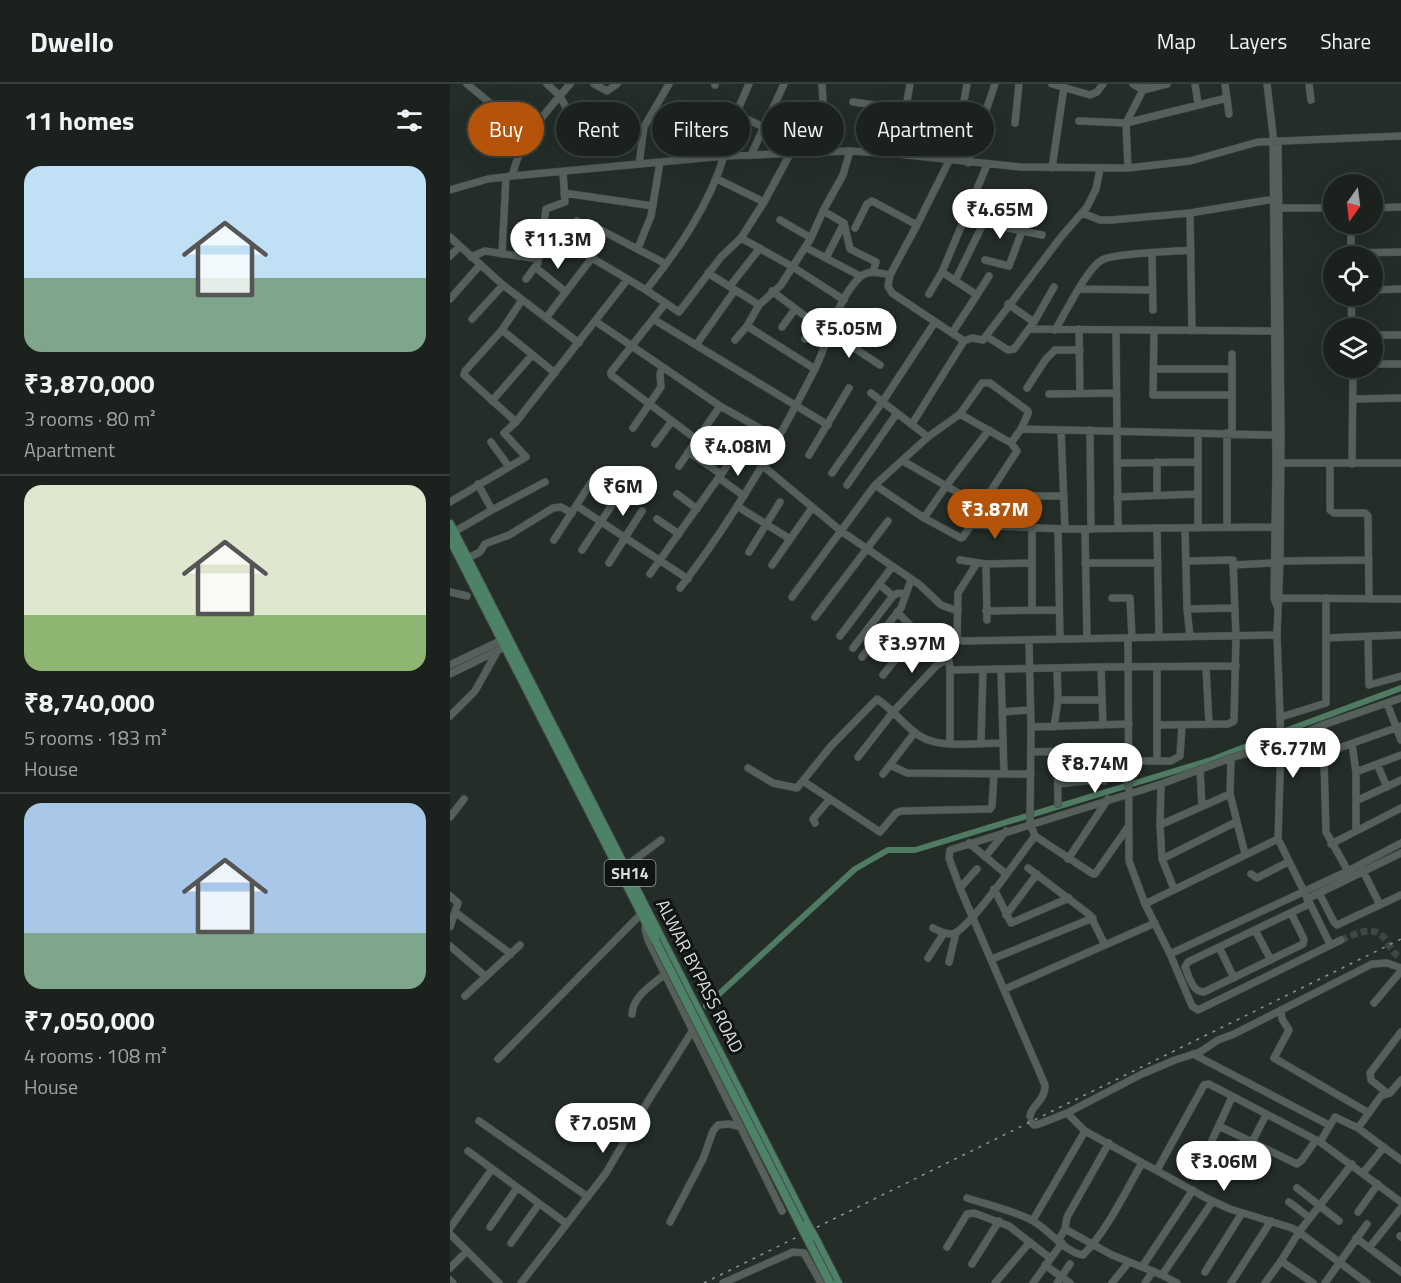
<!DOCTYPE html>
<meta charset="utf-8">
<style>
:root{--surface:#1b221e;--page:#282f2b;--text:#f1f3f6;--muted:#a0a4a4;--line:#393f3c;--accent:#b45309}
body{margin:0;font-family:"Titillium Web",sans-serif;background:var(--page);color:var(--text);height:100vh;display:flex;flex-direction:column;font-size:22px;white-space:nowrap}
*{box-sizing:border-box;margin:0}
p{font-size:20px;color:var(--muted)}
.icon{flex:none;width:33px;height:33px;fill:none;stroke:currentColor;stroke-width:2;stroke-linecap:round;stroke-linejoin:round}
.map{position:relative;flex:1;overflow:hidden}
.details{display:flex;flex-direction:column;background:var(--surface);width:450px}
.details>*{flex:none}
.top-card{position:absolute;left:18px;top:18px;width:570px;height:54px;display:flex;gap:12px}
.needle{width:39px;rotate:194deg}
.fabs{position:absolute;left:873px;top:90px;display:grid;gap:12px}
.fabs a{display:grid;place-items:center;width:60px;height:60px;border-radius:50%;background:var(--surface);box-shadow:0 6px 24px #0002,0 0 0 2px var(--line);font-size:30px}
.price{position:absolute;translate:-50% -51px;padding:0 14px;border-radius:21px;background:#fff;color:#222;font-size:20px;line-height:39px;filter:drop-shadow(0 2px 3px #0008)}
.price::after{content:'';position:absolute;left:50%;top:36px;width:18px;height:14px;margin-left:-9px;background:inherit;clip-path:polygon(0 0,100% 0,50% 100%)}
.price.active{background:var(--accent);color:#fff}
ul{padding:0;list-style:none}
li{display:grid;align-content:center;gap:12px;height:318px;padding:0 24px}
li+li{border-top:2px solid var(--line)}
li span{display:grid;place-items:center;height:186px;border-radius:18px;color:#555}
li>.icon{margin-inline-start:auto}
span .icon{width:108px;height:108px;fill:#fffc;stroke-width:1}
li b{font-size:26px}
h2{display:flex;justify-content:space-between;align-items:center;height:72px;padding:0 24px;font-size:26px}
.tag{padding:0 21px;border-radius:27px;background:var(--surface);box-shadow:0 6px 24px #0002,0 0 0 2px var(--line);font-size:21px;line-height:54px}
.tag.active{background:var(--accent);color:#fff}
header{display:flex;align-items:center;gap:36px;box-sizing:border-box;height:84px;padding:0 30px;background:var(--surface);border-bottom:2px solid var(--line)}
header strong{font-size:28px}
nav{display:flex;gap:33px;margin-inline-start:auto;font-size:21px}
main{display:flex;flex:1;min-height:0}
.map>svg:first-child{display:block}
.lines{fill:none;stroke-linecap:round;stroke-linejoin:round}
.canal{stroke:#4f7b63;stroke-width:6}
.minor-tunnel{stroke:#3f4743;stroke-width:7;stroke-dasharray:7 3.5;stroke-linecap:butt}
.minor-casing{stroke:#424945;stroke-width:8}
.major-casing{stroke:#424945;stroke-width:10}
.minor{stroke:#55605a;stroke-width:7}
.major{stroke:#4d8268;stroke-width:8}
.rail{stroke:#8f9692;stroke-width:1.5;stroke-dasharray:3 6;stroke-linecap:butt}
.major-bridge-casing{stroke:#424945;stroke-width:10;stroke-linecap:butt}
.major-bridge{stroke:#4d8268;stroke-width:8}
.labels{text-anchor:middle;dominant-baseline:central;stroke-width:6;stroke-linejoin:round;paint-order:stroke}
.shield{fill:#101412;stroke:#9ba19e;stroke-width:1.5}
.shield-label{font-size:16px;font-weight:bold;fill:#d7ddda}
.street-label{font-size:18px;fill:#d7ddda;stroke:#101412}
</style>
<header>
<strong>Dwello</strong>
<nav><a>Map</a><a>Layers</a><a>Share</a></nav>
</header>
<main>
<section class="details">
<h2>11 homes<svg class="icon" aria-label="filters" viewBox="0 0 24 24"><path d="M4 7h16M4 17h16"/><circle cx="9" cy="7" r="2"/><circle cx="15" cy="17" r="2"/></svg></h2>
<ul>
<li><span style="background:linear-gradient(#bfe0f5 60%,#7fa58c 0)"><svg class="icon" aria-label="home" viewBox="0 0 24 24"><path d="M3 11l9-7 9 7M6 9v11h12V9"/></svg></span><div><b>₹3,870,000</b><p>3 rooms · 80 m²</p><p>Apartment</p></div></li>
<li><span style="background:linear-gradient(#dfe7d0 70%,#8fb573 0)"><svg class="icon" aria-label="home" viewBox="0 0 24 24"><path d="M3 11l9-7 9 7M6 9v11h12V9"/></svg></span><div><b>₹8,740,000</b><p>5 rooms · 183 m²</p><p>House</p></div></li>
<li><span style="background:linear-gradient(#a9c7e8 70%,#7fa58c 0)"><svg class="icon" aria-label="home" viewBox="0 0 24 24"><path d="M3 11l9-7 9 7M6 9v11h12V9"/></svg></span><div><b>₹7,050,000</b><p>4 rooms · 108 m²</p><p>House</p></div></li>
</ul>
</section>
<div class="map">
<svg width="951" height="1199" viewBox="0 0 951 1199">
<rect width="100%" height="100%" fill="#242d28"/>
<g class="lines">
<path class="canal" d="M 835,647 L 951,604
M 256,922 L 405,785 L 438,766 L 465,766 L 761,676 L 828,650"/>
<path class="minor-tunnel" d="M 891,856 C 906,850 924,839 936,856 C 941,864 942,869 951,874"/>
<g class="minor-casing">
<path id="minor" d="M 17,0 L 79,51
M 97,0 L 110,12 L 127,44
M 144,0 L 157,7 L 167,0
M 372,0 L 376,68
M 517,0 L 513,23 L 519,28 L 533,33
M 602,0 L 640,11 L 647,8 L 653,0
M 683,0 L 693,6 L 717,0
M 745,0 L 748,20
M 775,0 L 779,30
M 817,0 L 823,50 L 826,384 L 824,514 L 827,522
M 859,0 L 861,16
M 265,1 L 265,0
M 403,18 L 499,31
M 267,22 L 314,43
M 629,37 L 676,39 L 777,14
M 565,39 L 569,0
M 278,48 L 299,0
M 828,57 L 831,350 L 830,477 L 827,551 L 831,659 L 828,755 L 880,860
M 448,70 L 460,0
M 301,71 L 334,0
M 518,79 L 545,0
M 189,80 L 194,43 L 219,0
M 602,84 L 614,3
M 678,84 L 676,39 L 696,0
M 62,92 C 72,52 94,31 120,0
M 267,95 L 314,118
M 0,106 L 38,95 L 62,92 L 274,72 L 400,67 L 448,70 L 570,83 L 678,84 L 740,77 L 808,58 L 951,52
M 114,109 L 203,122
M 829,124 L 884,124
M 922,124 L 951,123
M 373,127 L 394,139 L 376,174
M 632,129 L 650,136 L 661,136 L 740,129 L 824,115
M 740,129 L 742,247
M 514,135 L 592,151
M 330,136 L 361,154
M 127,137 L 119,156 L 120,161 L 196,206 L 229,228 L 271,173 L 291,154 L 314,118 L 340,70
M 394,139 L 400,165 L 426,178 L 423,188
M 405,144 L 417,120 L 422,117 L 467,141
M 149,145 L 216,180
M 0,153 L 53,201 L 129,259
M 291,154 L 343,183 L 394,216
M 355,163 L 410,192
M 188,164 L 201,132 L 210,78
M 901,169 L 951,168
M 52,170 L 56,93
M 702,170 L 703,226
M 0,172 L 10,162
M 901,172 L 901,140
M 21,173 L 35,167 L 88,175
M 535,176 L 559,182 L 572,147
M 85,183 L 116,208
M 492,188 L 527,211 L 502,249
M 258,189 L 309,221 L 297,242 L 365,285
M 440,191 L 438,202 L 442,209 L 514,257 L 462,340
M 76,195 L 88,179 L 96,125 L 115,118 L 113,88
M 505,197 L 533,140
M 280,202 L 310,164
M 629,205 L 702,206
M 196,206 C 228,166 259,122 274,72
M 922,206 L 951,205
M 322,207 L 363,238 L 363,242 L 355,255
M 479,210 L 492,188 L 537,81
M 527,211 L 539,192
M 901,212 L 902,244
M 0,215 L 30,181
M 72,216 L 52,246 L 105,289
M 215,220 L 161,288 L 161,291 L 246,355
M 558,220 L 584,238
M 309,221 L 331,201 L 361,154 L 373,127 L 393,91 L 400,67
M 96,234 L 141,175
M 22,235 L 53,201
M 203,235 L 378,341
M 145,237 L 270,322 L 327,354
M 332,243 L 345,225
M 579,245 L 825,247
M 629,245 L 630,310
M 52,246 L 15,287 L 14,291 L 66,338
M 605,246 C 615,230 637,184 652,176 C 664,169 723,168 741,166
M 666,246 L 668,444
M 704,246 L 703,311 L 782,311
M 380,248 L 430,281
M 922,251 L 951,251
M 536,252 L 558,266 L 564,265 L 584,238 L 604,203
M 285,256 L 297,242
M 514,257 L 522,254 L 533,256 L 611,153 L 637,123 L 646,105 L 650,85
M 246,261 L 285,206
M 782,270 L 782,349
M 922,280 L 951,280
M 704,285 L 782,285
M 577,304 L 596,275 L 605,266 L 630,266
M 421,309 L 478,353
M 599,310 L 666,309
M 903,315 L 951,314
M 42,317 L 82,271
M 510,330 L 478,353 L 425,401 L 474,434 L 511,454 L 513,453 L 521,441 L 615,445 L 825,443
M 183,344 L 211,303 L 210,290 L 212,284
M 571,345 L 561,359 L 510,330 L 532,299 L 540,299 L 578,327 L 578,330 L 571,345 L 825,351
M 611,346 L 615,445
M 640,346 L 641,445
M 748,349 L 748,443
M 777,349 L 777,443
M 41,358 L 59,383
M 205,360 L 222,337
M 292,361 L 304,342
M 238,368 L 271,390
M 359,371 L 399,304
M 453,377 L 531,422 L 567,367 L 561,359
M 707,378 L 707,411
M 667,379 L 748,378
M 831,379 L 951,379
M 880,380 L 880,426 L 884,429 L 915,429 L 918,432 L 919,515
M 902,380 L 903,284
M 229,382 L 270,322
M 313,382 L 391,447 L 470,501 L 491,521 L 508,527
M 382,389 L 433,317 L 485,238
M 269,394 L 294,412
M 28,400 L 42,426 L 95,398
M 397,401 L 447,329
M 227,410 L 247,425
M 538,412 L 614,412
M 667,413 L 748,410
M 0,418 L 76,373 L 54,349 L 66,338 L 177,196
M 127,422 L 238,495
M 287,422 L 340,455
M 474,434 L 496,402 L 539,346
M 207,435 L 229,450
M 521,441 L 531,422
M 582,444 L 582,526
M 707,444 L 709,553
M 735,444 L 737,525 L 785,524
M 608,445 L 610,555
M 635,445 L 637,555
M 4,448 L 42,426
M 104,456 L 144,394
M 132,466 L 170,409
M 299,468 L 330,418
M 18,474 L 30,468 L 35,460 L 59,451 L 103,424 L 111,423 L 122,429
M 510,476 L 536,480 L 582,479
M 830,477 L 919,476
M 159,479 L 192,427
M 527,479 L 508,509 L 507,555 L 513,557 L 827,551
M 635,479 L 708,479
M 536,480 L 537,536
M 322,481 L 362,424
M 783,481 L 824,479
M 200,490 L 292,361 L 317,376
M 429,500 L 443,512
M 230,504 C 282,437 325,363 364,287 C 379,258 385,217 410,193 C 418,186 430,189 440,191 L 467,141 L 500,75
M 0,508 L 17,512
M 342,513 L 425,401
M 662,514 L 680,514 L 682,554
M 830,514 L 951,515
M 737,525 L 740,553
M 536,527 L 609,526
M 447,528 L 467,548 L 498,570
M 365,533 L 438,437
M 390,552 L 442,483
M 918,553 L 919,601 L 951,592
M 678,554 L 679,777 L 695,820 L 720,870 L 742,922 L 748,926 L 891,856
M 876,554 L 951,551
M 403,564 L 443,512 L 448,509 L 456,510
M 412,573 L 451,524 L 461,496
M 0,581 L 52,556
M 651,583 L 786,582
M 756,583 L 759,640
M 607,584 L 608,616 L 652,616
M 707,584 L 707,677
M 551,585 L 554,690
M 500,586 L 498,570 L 507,555
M 0,590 L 51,565
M 433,591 L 467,548
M 937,619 L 951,656
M 552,628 L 580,626
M 0,632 L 25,607 L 48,566
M 831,633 L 876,619 L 876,514
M 707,641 L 778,640 L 784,637 L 786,553 L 783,476 L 736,477
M 873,641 L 876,748 L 898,787
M 581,643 L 679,640
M 604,643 L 608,616
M 500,659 L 500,586 L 651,583 L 653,641
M 531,659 L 533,586
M 902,660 L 906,688 L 906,747
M 607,667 L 608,720
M 581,668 L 652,666 L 654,697
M 875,669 L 951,642
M 408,673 L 443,628 L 486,582 L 497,575
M 781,674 L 780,710 L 795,770
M 679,677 L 721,677 L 730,672 L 732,641
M 927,680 L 937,703
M 440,681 L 457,689 L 581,690
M 298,684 L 323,699 L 347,704 L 381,662 L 427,615 C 443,625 454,642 470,652 C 489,665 530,659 553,659
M 750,685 L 752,722
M 906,688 L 951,671
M 433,690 L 465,648
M 353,697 L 430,748 L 446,729 L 451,727 L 540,725 L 542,722 L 544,690
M 608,700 L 679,692
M 711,700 L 710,741 L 712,775 L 724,805
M 906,717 L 951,696
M 0,733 L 14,715
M 365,739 L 363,735 L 379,716
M 710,741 L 780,710
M 585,752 L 643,790 L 645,790 L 678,743
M 519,759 L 556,790
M 881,760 L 951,724
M 535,773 L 556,747
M 618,775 L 658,715
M 712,775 L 786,738
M 176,782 L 211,756
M 578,784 L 640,831 L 655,861
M 913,787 L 930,821
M 801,790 L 807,794 L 838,778
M 510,804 L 527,785
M 544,805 L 561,839 L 619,814
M 869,809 L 884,838 L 887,841 L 951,811
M 0,812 L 8,819 L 0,843
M 857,815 L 951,769
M 695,820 L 828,755
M 5,828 L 61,870
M 841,829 L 854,855 L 853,860 L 754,908 C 742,908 739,892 735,883 L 738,878 L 859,820
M 556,831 L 587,790
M 196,838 L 195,845 L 198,856 L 332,1127
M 483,844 C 489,847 498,852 505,849 C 523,840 570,771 585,752 L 580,739 L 581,643 L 579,556
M 805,846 L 821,876
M 0,862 L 35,892
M 769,863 L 784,894
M 720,870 L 898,787 L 951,759
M 478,874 L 494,849
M 542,875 L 643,834
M 499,878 L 506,849
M 555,905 L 705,839
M 15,912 L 70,861
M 924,919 L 951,887
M 831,926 L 832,935 L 839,946 L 824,974 L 919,1029
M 182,930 C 183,912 202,901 215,890
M 743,970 L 879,1041
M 48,975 L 192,829
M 937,1009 L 921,996 L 920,989 L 951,948
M 617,1029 L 635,1047 L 758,1115 L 780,1125 L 842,1144 L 849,1148 L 917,1199
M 580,1032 C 582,1020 595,1018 595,1001 L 510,804 L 499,774 L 500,766 L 711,700 L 781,674 L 831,659 L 873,641 L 951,614
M 29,1037 L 138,1113
M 581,1038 L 584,1041 L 589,1040 L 617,1029 L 692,990 L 725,976 L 750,968 L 768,956 L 784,950 L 922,880 L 937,879 L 951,884
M 769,1042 L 847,1080 L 852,1076 L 866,1056
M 908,1044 L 931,1012 L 940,1009 L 951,996
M 802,1058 L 816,1031
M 870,1058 L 885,1033 L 908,1044 L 951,1076
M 758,1065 L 782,1013
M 18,1067 L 117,1140
M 707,1086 L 754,1001 L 759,1000 L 870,1058 L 951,1118
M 913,1089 L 934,1063
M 847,1104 L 889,1137
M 517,1114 C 535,1120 568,1128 583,1137 C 598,1145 616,1169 633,1171 C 658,1145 674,1110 692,1079
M 839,1118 L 860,1134
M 908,1128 L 928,1100
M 583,1136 L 635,1047
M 220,1138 L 253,1075 L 263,1047 L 268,1041 L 279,1040 L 291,1043
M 40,1143 L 67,1104
M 0,1144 L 42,1085
M 615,1145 L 617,1133 L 659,1059
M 0,1150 L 49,1199
M 950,1152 L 951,1153
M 906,1154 L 951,1188
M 608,1157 L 615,1145 L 662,1171 L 692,1183 L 743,1106
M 61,1159 L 89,1120
M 497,1163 L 517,1130 L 524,1129 L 559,1142 L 600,1174
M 919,1164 L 951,1124
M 831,1177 L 863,1199
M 522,1180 L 549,1137
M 595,1181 L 620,1199
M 692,1183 L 712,1191 L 763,1117
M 0,1184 L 17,1167
M 755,1188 L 792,1129
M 712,1191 L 727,1199
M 0,1196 L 3,1199
M 71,1199 L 156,1089 L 198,1017 L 243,946
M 273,1199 L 343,1168 L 354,1169 L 371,1199
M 545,1199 L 580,1158
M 583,1199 L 612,1159
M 607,1199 L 620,1180
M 662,1199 L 679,1178
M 695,1199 L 703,1187
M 781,1199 L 821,1137
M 815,1199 L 831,1177 L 849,1148 L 902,1080
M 875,1199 L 917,1140"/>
</g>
<g class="major-casing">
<path id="major" d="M 0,440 L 357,1140
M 0,455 L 205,856
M 364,1152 L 388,1199"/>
</g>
<use href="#minor" class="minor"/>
<use href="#major" class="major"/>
<path class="rail" d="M 254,1199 L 951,855"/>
<g class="major-bridge-casing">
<path id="major-bridge" d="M 205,856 L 380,1199
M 357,1140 L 364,1152"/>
</g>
<use href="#major-bridge" class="major-bridge"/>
</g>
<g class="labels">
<rect class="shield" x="154.5" y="776" width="51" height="26" rx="4.5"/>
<g class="shield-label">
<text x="180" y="789">SH14</text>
</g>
<g class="street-label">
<text transform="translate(250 892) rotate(63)">ALWAR BYPASS ROAD</text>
</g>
</g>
</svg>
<div class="fabs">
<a><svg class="needle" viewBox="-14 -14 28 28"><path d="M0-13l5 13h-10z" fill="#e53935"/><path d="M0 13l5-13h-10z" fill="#a0a4a4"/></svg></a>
<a><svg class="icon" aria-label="locate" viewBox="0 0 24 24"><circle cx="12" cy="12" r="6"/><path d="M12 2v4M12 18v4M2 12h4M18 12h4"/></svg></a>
<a><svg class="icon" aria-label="layers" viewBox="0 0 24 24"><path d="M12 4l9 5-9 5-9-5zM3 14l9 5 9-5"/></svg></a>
</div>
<b class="price" style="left:550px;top:156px">₹4.65M</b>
<b class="price" style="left:108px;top:186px">₹11.3M</b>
<b class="price" style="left:399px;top:275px">₹5.05M</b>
<b class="price" style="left:288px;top:393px">₹4.08M</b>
<b class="price" style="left:173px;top:433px">₹6M</b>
<b class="price active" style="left:545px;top:456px">₹3.87M</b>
<b class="price" style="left:462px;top:590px">₹3.97M</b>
<b class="price" style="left:843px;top:695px">₹6.77M</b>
<b class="price" style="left:645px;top:710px">₹8.74M</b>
<b class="price" style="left:153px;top:1070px">₹7.05M</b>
<b class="price" style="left:774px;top:1108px">₹3.06M</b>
<div class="top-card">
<a class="tag active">Buy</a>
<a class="tag">Rent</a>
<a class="tag">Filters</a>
<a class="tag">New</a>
<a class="tag">Apartment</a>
</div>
</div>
</main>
